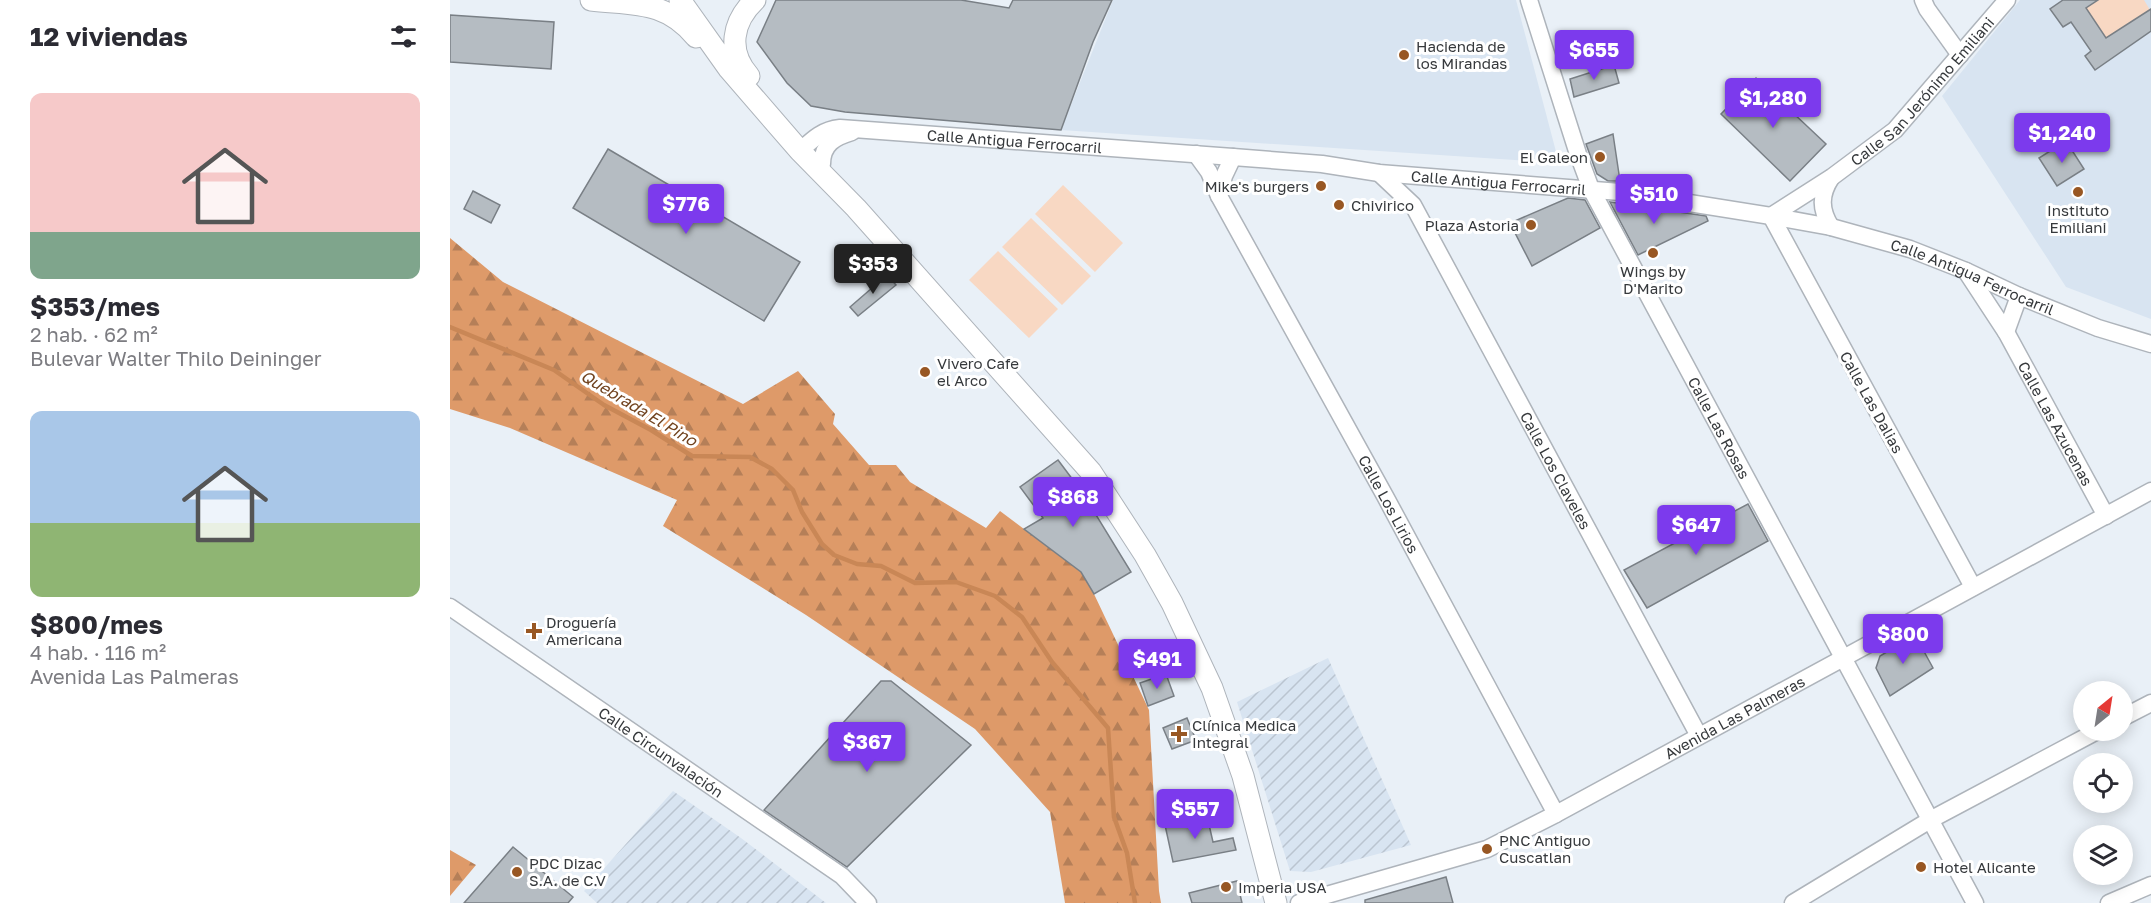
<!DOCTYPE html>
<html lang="es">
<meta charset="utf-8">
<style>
:root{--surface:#fff;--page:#f7f7f7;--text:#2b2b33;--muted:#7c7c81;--accent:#7c3aed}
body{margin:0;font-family:"Golos Text",sans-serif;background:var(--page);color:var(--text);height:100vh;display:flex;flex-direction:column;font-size:22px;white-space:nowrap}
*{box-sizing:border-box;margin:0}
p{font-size:20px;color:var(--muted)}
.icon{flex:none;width:33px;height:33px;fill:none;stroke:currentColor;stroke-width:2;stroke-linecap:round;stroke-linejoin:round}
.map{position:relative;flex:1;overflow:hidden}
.details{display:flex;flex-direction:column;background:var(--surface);width:450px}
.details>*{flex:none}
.needle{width:39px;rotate:30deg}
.buttons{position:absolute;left:1623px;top:681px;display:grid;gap:12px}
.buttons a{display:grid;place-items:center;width:60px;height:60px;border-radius:50%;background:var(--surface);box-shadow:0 3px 15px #0003;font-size:30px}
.price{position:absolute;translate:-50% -51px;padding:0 14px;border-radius:6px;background:var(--accent);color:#fff;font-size:20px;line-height:39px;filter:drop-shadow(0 2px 3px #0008)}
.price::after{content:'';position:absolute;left:50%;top:36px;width:18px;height:14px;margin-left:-9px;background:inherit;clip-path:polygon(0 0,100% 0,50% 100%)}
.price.current{background:#222;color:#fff}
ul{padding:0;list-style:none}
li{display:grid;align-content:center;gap:12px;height:318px;padding:0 30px}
li span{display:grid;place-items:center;height:186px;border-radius:12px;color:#555}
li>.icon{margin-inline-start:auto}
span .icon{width:108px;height:108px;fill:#fffc;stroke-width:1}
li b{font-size:26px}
h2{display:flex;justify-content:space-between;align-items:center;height:72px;padding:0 30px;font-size:26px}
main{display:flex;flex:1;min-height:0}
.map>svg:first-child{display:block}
.built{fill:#d8e4f1}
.industrial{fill:url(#industrial-furrows)}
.green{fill:#f8d8c3}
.forest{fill:url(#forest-firs)}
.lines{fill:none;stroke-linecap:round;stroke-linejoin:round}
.stream{stroke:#c98756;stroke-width:4.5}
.building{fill:#b5bcc2;stroke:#797f85;stroke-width:1.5}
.minor-casing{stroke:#aeb4bb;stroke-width:19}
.major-casing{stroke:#aeb4bb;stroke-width:23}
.minor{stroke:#fff;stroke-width:16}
.major{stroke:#fff;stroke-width:21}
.poi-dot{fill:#985723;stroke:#fff;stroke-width:2}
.labels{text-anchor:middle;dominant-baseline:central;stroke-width:6;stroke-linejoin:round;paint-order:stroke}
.poi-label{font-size:15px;fill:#36393c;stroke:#fff;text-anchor:start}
.street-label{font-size:15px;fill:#36393c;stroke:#fff}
.water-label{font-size:16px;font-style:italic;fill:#71431f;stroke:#fff}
</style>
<main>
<section class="details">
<h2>12 viviendas<svg class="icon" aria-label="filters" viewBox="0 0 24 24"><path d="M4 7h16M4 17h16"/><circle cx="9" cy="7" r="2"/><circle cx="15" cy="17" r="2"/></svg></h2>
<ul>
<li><span style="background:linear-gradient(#f6c9c9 75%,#7fa58c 0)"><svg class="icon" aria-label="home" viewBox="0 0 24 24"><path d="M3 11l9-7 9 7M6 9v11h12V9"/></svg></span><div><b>$353/mes</b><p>2 hab. · 62 m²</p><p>Bulevar Walter Thilo Deininger</p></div></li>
<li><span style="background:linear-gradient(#a9c7e8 60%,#8fb573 0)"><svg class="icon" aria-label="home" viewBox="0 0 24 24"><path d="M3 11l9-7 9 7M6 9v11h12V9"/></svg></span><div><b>$800/mes</b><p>4 hab. · 116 m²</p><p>Avenida Las Palmeras</p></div></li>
</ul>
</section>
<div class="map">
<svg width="1701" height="903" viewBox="0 0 1701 903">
<defs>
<pattern id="industrial-furrows" width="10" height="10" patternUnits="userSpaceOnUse" patternTransform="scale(1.5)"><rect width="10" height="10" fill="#d8e4f1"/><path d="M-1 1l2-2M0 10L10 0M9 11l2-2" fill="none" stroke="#bac4d0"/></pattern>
<pattern id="forest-firs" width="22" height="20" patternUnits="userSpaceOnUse" patternTransform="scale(1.5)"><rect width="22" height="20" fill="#de9a69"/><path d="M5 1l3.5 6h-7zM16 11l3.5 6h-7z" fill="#b57f58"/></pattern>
</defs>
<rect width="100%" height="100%" fill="#e9f0f7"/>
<path class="built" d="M 663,0 L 1066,0 L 1109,163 L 611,130 Z
M 1570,0 L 1701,0 L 1701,319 L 1616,287 L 1492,96 Z"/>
<path class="industrial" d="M 878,658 L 961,845 L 861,872 L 840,871 L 787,702 Z
M 223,791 L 291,838 L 376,903 L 147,903 L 134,891 Z"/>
<path class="green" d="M 1648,0 L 1694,0 L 1700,10 L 1656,38 L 1636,8 Z
M 613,185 L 673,243 L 645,272 L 585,214 Z
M 581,218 L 641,276 L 612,305 L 552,247 Z
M 548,251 L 608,309 L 579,338 L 519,280 Z"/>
<path class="forest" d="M 0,238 L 53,282 L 293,404 L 348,371 L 385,414 L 383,424 L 419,465 L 446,465 L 460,482 L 536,528 L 550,511 L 631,572 L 644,594 L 699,710 L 709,891 L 711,903 L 615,903 L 600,812 L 525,729 L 356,615 L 213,526 L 227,500 L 60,428 L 0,409 Z
M 0,850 L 26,865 L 0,896 Z"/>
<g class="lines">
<path class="stream" d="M 0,327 L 104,370 L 154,405 L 201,430 L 242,456 L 300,457 L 322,469 L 343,490 L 352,512 L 372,544 L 384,555 L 407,564 L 431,566 L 465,583 L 506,582 L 545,596 L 572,617 L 602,662 L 658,728 L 664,817 L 677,853 L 685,903"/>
</g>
<path class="building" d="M 326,0 L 511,0 L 559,8 L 563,0 L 662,0 L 643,42 L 611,130 L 395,112 L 361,106 L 337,83 L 307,42 Z
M 1613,0 L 1648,0 L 1636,8 L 1656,38 L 1701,9 L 1701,31 L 1645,70 L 1635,56 L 1641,51 L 1621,22 L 1613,27 L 1600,9 Z
M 0,15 L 104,22 L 101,69 L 0,62 Z
M 1164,65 L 1169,83 L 1124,97 L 1120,79 Z
M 1306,78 L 1376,144 L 1340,181 L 1271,114 Z
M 1163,134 L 1170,181 L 1158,181 L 1147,174 L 1136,144 Z
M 1616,141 L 1634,169 L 1607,186 L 1589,158 Z
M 158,149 L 350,262 L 314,321 L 123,208 Z
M 23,191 L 50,205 L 41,223 L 14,209 Z
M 1118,198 L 1135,200 L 1150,228 L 1082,266 L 1060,223 Z
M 1160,202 L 1256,216 L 1258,221 L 1188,255 Z
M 437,275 L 446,285 L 408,316 L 400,307 Z
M 608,460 L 632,492 L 681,572 L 644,594 L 631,572 L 574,529 L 593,518 L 570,487 Z
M 1298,504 L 1318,541 L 1197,608 L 1174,570 Z
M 1465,635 L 1483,668 L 1440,696 L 1426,668 L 1430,656 Z
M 716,674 L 724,696 L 698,706 L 690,683 Z
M 431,681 L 441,681 L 521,745 L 397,867 L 314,810 Z
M 737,718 L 746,740 L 722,749 L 713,728 Z
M 757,816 L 763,842 L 783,838 L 786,850 L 723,862 L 715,825 Z
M 63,847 L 123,897 L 118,903 L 14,903 Z
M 996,877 L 1003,903 L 915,903 L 915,900 Z
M 787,881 L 792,903 L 742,903 L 739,893 Z"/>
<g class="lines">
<g class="minor-casing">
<g id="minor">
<path id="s1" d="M 1079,0 L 1128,154 L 1141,189 L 1525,903"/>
<path d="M 1473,0 L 1477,9 L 1510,55"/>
<path id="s2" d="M 350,151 C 363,139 372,130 390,128 L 783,157 L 872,164 L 929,173 L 1170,192 L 1321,216 L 1381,227 L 1460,249 L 1516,271 L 1569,296 L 1648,328 L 1701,344"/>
<path id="s3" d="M 746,154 L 759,172 L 769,196 L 935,496 L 1106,814"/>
<path d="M 372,164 C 372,144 385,137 402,132"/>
<path id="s4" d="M 929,173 L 963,205 L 1249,736"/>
<path d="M 769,196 L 774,176 L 783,157"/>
<path d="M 1381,227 C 1370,209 1370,195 1381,178"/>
<path id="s5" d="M 1516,271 L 1556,332 L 1656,516"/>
<path d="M 1556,332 L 1569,296"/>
<path id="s6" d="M 1523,587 L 1321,216 L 1382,177 L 1445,130 L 1557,0"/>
<path id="s7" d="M 0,607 L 392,876 L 418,903"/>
<path d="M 1672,718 L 1701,703"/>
<path id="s8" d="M 849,903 L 1037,849 L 1106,814 L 1701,491"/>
<path d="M 1343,903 L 1480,820 L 1649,730"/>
<path d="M 1659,903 L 1701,885"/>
</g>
</g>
<g class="major-casing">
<path id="major" d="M 141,0 C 184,5 216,0 246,37
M 230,0 L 279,69 L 350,151 L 406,208 L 641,472 L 695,555 L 722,603 L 762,688 L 793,776 L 826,903
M 299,76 C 277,51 282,22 305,0"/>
</g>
<use href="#minor" class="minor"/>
<use href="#major" class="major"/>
</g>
<g class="poi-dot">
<circle cx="954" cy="55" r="6"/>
<circle cx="1150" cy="157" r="6"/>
<circle cx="871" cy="186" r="6"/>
<circle cx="1628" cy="192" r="6"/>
<circle cx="889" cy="205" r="6"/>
<circle cx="1081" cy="225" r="6"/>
<circle cx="1203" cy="253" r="6"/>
<circle cx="475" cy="372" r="6"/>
<path d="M81 622h6v6h6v6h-6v6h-6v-6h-6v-6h6z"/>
<path d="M726 725h6v6h6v6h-6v6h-6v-6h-6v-6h6z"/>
<circle cx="1037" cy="849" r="6"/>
<circle cx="1471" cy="867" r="6"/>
<circle cx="67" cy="872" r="6"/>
<circle cx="776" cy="887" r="6"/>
</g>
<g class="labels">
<g class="poi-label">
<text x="966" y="46">Hacienda de<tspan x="966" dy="17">los Mirandas</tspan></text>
<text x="1138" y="157" text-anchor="end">El Galeon</text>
<text x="859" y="186" text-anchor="end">Mike's burgers</text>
<text x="901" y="205">Chivirico</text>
<text x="1628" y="210" text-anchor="middle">Instituto<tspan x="1628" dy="17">Emiliani</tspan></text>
<text x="1069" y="225" text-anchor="end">Plaza Astoria</text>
<text x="1203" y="271" text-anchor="middle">Wings by<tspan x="1203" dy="17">D'Marito</tspan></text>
<text x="487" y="363">Vivero Cafe<tspan x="487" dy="17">el Arco</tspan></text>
<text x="96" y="622">Droguería<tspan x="96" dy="17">Americana</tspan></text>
<text x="742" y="725">Clínica Medica<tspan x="742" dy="17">Integral</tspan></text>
<text x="1049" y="840">PNC Antiguo<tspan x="1049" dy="17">Cuscatlan</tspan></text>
<text x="79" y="863">PDC Dizac<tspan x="79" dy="17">S.A. de C.V</tspan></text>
<text x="1483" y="867">Hotel Alicante</text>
<text x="788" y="887">Imperia USA</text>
</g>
<g class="street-label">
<text stroke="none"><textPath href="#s6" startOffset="620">Calle San Jerónimo Emiliani</textPath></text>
<text stroke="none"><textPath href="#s2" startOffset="222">Calle Antigua Ferrocarril</textPath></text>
<text stroke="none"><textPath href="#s2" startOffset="708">Calle Antigua Ferrocarril</textPath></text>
<text stroke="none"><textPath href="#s2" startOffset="1194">Calle Antigua Ferrocarril</textPath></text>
<text transform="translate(1422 402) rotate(61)">Calle Las Dalias</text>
<text stroke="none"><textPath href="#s5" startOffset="177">Calle Las Azucenas</textPath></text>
<text stroke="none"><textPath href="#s1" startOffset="470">Calle Las Rosas</textPath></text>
<text stroke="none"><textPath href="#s4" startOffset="348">Calle Los Claveles</textPath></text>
<text stroke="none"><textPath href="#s3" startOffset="400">Calle Los Lirios</textPath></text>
<text stroke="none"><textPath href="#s8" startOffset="476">Avenida Las Palmeras</textPath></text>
<text stroke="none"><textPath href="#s7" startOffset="256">Calle Circunvalación</textPath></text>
</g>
<g class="water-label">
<text transform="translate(189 408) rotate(31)">Quebrada El Pino</text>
</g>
</g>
</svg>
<div class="buttons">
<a><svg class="needle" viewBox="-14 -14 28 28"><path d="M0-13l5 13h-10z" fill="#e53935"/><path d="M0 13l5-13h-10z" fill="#7c7c81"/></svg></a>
<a><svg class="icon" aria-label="locate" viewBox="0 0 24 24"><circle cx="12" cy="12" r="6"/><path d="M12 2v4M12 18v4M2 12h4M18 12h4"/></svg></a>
<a><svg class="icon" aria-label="layers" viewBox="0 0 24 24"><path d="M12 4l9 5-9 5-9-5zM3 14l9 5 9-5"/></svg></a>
</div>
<b class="price" style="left:1144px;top:81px">$655</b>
<b class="price" style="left:1323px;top:129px">$1,280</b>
<b class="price" style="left:1612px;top:164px">$1,240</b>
<b class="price" style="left:1204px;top:225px">$510</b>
<b class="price" style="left:236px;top:235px">$776</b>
<b class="price current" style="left:423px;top:295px">$353</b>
<b class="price" style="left:623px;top:528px">$868</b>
<b class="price" style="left:1246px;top:556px">$647</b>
<b class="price" style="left:1453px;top:665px">$800</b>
<b class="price" style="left:707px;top:690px">$491</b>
<b class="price" style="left:417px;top:773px">$367</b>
<b class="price" style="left:745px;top:840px">$557</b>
</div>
</main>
